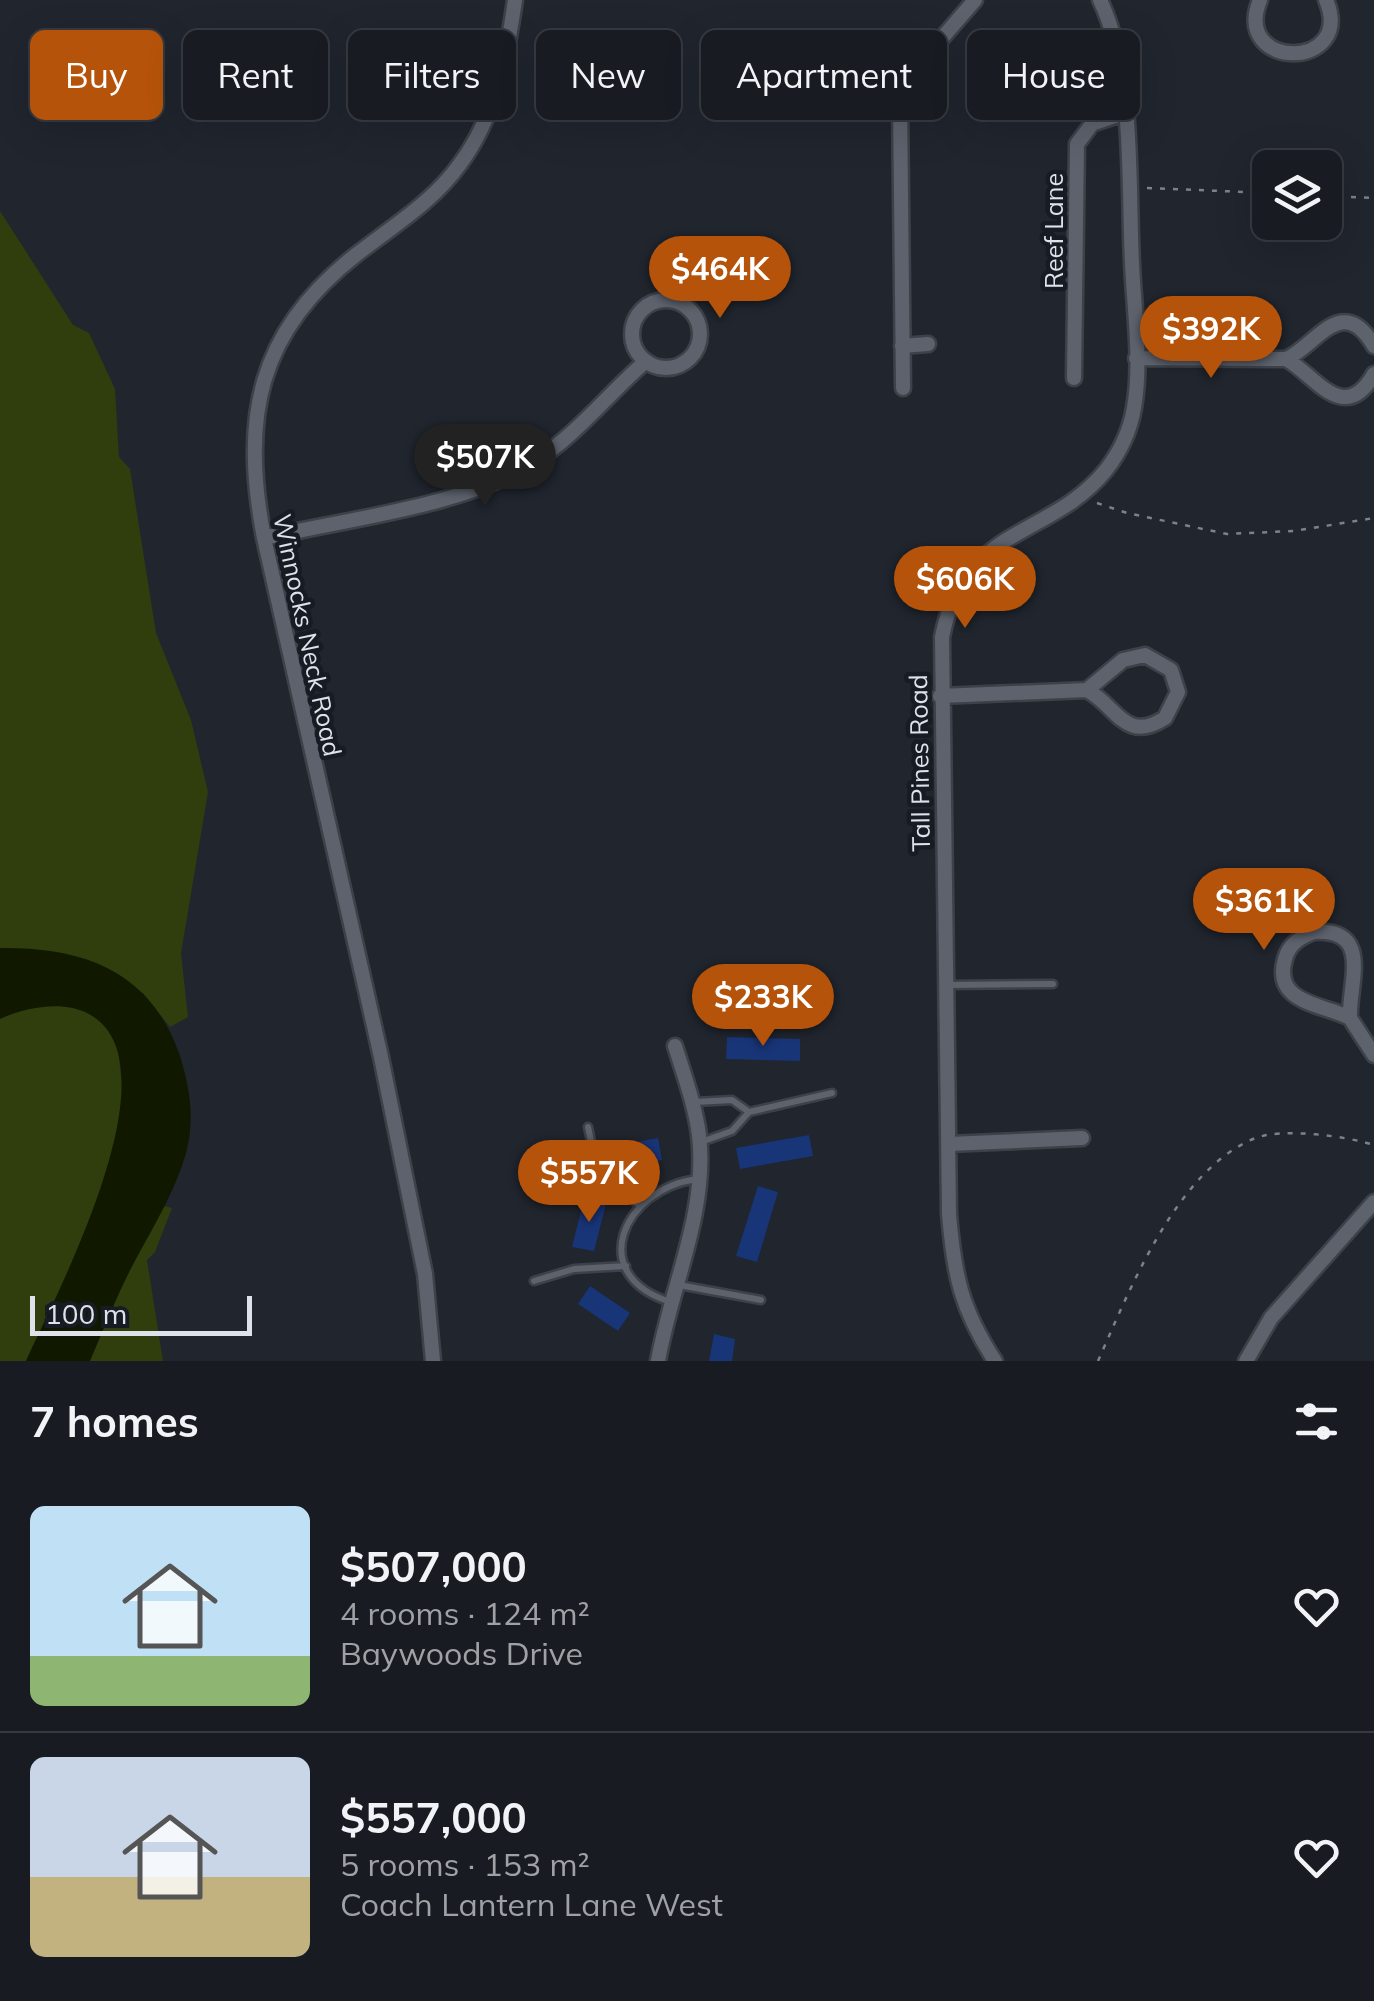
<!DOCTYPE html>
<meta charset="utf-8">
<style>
:root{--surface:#181c22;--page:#21252a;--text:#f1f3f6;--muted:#9fa1a5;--line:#363a40;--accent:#b45309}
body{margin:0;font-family:Mulish,sans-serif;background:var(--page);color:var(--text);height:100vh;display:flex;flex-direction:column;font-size:38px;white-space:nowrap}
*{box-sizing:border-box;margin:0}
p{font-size:32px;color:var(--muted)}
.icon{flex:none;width:55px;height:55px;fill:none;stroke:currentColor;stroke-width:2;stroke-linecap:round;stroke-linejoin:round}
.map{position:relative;height:1361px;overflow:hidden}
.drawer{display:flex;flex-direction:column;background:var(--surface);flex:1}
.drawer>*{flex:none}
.guide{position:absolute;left:30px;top:30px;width:1315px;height:90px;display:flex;gap:20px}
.buttons{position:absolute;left:1252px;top:150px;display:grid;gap:20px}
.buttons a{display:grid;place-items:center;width:90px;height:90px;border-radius:15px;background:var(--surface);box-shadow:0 10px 40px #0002,0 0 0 2px var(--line);font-size:50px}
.scale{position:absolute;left:30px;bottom:25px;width:222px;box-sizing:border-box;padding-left:10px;border:5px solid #dfe2e8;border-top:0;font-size:28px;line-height:35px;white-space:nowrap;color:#dfe2e8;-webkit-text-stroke:8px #171b24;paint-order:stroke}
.price{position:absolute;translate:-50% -85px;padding:0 22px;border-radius:35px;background:var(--accent);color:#fff;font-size:32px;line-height:65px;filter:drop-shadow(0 2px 5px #0008)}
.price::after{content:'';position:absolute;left:50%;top:60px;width:30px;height:22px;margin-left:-15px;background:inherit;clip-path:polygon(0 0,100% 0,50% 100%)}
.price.active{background:#222;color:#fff}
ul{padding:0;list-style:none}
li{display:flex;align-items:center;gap:30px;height:250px;padding:0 30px}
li+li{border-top:2px solid var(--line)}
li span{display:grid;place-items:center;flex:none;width:280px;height:200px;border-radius:15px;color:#555}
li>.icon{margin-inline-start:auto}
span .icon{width:120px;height:120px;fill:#fffc;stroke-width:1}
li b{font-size:42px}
h2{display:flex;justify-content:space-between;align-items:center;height:120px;padding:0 30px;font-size:42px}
.pill{padding:0 35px;border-radius:15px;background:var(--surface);box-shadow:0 10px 40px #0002,0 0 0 2px var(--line);font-size:35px;line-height:90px}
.pill.active{background:var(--accent);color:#fff}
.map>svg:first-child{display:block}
.green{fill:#2f3e0c}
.water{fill:#101800}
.building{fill:#183578}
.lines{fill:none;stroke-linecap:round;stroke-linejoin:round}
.service-casing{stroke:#3d4148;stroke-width:11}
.minor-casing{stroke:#3d4148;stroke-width:19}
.path{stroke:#7d8189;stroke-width:2.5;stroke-dasharray:5 8;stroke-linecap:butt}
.service{stroke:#5d626d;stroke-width:6}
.minor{stroke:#5d626d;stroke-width:14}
.labels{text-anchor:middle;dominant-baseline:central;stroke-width:9;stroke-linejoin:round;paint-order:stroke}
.street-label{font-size:25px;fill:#dfe2e8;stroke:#171b24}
</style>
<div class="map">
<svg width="1374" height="1361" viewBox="0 0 1374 1361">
<rect width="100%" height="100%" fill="#20252e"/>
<path class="green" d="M 0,211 L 73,325 L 89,333 L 115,389 L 119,457 L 130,469 L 156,633 L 191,720 L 208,792 L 181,953 L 188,1017 L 170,1027 L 143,993 L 0,955 Z
M 65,1000 L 116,1028 L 125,1116 L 104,1191 L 172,1208 L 155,1252 L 147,1260 L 163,1361 L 0,1361 L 0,1014 Z"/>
<path class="water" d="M 0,948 C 84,947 151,971 180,1056 C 190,1089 195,1119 186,1153 C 176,1189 155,1224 137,1257 C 119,1290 105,1326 90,1361 L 26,1361 C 55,1296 180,1064 89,1014 C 63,1000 26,1007 0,1019 Z"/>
<path class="building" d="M 727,1037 L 800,1039 L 800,1061 L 726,1059 Z
M 809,1135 L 813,1156 L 740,1169 L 736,1148 Z
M 658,1138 L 662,1160 L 613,1168 L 610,1147 Z
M 758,1186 L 778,1192 L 757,1262 L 736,1256 Z
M 584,1199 L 606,1204 L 594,1251 L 572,1247 Z
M 590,1286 L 630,1313 L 618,1331 L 578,1304 Z
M 714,1334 L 735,1339 L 732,1361 L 709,1361 Z"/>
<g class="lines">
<g class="service-casing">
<path id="service" d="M 946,985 L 1053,984
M 695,1102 L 732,1100 L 749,1112
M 588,1127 L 597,1169 L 640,1206
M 701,1142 L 732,1131 L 749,1112 L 832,1093
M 534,1281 L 574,1269 L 626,1266
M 679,1285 L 761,1300
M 671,1302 C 585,1276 622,1189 697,1179"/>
</g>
<g class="minor-casing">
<path id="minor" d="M 1260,0 C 1231,71 1356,71 1326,0
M632 334a34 34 0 1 1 68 0a34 34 0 1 1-68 0Z
M 902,346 L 928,344
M 1374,346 C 1342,291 1315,347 1286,359 C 1314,374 1344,427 1374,374
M 1136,358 L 1286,359
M 1074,378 L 1077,144 L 1092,124 L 1124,113
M 903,388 L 900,98 L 918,66 L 975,0
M 264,538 C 343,520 463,506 531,464 C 575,437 607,395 646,361
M 1145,655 L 1171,670 L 1178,692 L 1165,718 C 1125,744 1117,706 1087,690 L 1123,660 Z
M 940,696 L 1087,690
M 1314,932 C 1374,928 1348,985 1350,1018 C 1324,1004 1272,1004 1285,959 C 1289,944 1300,937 1314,932 Z
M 1350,1018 L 1374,1055
M 949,1144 L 1082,1138
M 433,1361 L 425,1274 L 381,1057 L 264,538 C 241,418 257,332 357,254 C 393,226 433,202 460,164 C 495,117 507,57 515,0
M 658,1361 C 671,1287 708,1211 699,1135 C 695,1105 684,1075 675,1046
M 995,1361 C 961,1309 954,1275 949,1214 L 942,637 C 965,523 1049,540 1106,470 C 1120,452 1130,431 1134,408 C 1142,361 1134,311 1132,263 C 1128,183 1135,73 1100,0
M 1246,1361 L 1271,1318 L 1374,1202"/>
</g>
<path class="path" d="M 1147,188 L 1270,193
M 1325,196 L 1374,198
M 1097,503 L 1127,513 L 1227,534 L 1294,531 L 1374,518
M 1098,1361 C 1130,1289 1176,1172 1253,1139 C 1280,1127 1346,1136 1374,1145"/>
<use href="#service" class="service"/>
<use href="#minor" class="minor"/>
</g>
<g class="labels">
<g class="street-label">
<text transform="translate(1053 231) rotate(-90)">Reef Lane</text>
<text transform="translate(308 635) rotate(78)">Winnocks Neck Road</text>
<text transform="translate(919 763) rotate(-91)">Tall Pines Road</text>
</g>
</g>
</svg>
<div class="buttons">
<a><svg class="icon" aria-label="layers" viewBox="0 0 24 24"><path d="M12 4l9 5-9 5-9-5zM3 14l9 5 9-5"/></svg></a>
</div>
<div class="scale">100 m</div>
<b class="price" style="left:720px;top:321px">$464K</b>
<b class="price" style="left:1211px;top:381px">$392K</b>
<b class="price active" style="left:485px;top:509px">$507K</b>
<b class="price" style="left:965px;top:631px">$606K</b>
<b class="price" style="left:1264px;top:953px">$361K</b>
<b class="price" style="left:763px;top:1049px">$233K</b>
<b class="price" style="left:589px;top:1225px">$557K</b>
<div class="guide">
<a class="pill active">Buy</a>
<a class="pill">Rent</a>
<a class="pill">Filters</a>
<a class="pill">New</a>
<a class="pill">Apartment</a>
<a class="pill">House</a>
</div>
</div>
<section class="drawer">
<h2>7 homes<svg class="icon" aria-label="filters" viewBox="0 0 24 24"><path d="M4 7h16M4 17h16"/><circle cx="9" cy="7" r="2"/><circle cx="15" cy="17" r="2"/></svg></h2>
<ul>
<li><span style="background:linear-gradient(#bfe0f5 75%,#8fb573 0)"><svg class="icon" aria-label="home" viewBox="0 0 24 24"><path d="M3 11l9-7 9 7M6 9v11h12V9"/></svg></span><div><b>$507,000</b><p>4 rooms · 124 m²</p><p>Baywoods Drive</p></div><svg class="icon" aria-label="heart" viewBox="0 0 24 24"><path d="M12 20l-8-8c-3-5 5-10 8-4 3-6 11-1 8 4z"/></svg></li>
<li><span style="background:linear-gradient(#c9d6e8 60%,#c2b280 0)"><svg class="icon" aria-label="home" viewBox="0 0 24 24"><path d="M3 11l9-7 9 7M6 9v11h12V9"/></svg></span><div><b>$557,000</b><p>5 rooms · 153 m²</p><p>Coach Lantern Lane West</p></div><svg class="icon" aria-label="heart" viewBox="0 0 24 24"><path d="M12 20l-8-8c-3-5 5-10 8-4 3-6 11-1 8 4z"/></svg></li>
</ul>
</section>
